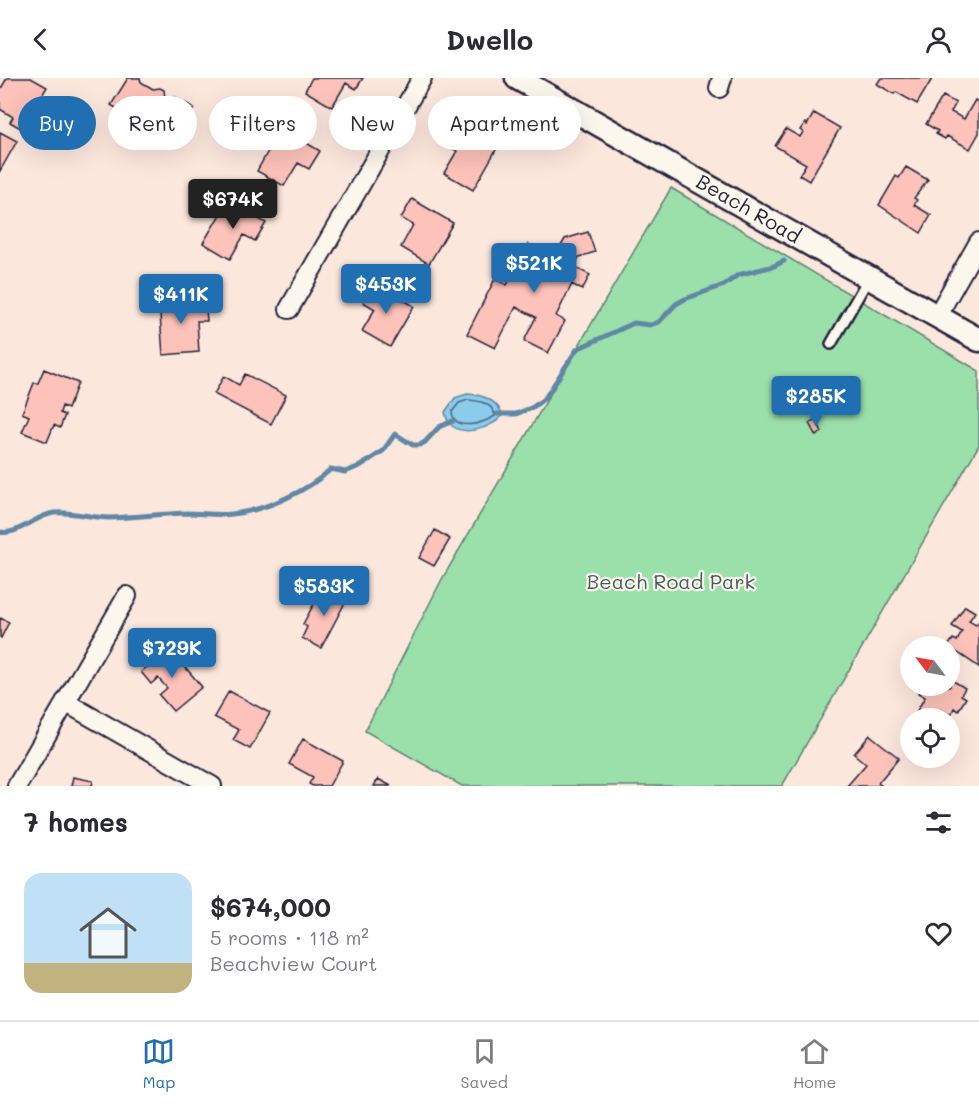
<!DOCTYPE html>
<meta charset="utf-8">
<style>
:root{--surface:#fff;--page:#f2f2f3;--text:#2b2b33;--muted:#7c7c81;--line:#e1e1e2;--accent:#1f6fb2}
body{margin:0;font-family:Mali,sans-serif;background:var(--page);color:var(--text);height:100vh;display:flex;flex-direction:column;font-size:22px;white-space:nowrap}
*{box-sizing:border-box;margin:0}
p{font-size:20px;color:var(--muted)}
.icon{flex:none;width:33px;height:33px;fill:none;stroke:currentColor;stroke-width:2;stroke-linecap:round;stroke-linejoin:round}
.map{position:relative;height:708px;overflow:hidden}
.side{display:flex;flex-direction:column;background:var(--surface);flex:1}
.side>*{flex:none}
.hud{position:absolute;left:18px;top:18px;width:600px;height:54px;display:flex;gap:12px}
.needle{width:39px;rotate:302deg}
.controls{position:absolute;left:900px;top:558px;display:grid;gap:12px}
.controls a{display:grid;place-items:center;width:60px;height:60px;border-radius:50%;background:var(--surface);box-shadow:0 6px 24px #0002;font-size:30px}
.price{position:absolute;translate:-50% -51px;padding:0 14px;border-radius:6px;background:var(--accent);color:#fff;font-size:20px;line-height:39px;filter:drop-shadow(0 2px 3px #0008)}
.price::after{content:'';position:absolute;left:50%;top:36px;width:18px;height:14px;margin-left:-9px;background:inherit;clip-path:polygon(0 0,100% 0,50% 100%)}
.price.active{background:#222;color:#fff}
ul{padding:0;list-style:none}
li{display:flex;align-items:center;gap:18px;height:150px;padding:0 24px}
li span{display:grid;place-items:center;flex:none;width:168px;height:120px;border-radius:18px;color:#555}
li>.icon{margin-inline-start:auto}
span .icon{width:72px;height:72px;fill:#fffc;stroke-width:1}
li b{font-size:26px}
h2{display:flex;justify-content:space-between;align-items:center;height:72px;padding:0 24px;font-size:26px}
.tag{padding:0 21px;border-radius:27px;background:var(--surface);box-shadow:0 6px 24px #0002;font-size:21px;line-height:54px}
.tag.active{background:var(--accent);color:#fff}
header{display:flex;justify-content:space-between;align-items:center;height:78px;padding:0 24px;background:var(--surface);font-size:27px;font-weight:700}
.tab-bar{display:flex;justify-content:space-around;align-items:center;height:84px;border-top:2px solid var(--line);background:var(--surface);font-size:16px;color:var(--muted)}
.tab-bar a{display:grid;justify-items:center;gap:3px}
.tab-bar .active{color:var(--accent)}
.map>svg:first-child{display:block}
.green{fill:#9be0ab;stroke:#5e8173;stroke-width:1.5}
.water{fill:#8bcbec;stroke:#6187a5;stroke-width:1.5}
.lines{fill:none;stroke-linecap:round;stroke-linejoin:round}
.shore{stroke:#4c6682;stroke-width:1.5}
.stream{stroke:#6187a5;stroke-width:5}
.building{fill:#fdc2b9;stroke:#22223b;stroke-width:1.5}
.service-casing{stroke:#22223b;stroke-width:14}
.minor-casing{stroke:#22223b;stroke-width:22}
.tertiary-casing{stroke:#22223b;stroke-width:27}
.service{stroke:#fbf7ec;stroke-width:9}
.minor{stroke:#fbf7ec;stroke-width:18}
.tertiary{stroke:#fbf7ec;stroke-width:22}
.labels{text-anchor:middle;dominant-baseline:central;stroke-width:4.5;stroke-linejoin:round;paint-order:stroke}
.street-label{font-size:20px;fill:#22223b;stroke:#fbf7ec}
.park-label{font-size:20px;fill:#465b5d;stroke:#fbf7ec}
</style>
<header><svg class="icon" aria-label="back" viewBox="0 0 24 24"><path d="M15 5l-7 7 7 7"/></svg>Dwello<svg class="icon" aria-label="person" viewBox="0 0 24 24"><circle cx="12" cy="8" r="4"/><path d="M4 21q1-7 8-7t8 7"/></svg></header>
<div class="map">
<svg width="979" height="708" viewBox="0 0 979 708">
<rect width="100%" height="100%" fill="#fce7dd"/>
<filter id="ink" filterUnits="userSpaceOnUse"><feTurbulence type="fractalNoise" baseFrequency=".0167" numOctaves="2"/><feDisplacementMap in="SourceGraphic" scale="12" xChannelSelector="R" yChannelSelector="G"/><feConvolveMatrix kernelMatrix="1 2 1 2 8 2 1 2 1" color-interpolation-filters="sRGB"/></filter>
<g filter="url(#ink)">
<path class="green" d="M 671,110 L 979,293 L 979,367 L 782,708 L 462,708 L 365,653 L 442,501 Z"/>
<path class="water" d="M 467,316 C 484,317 494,321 503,336 C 494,351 458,361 448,343 C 446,340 446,337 445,334 L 455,320 Z"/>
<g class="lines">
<path class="shore" d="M 468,322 C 480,323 493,325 495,338 C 483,345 455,355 452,334 L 459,325 Z"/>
<path class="stream" d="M 497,336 L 516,336 L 533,329 L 545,320 L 577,271 L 634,245 L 650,247 L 659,244 L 676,226 L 685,221 L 724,207 L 738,197 L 774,188 L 784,183
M 0,454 C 18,458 36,437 54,435 C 72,433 91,440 109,440 C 135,439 161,436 187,435 C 202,435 217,438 232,436 C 264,433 308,413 331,391 L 345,394 L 360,388 L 383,373 L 395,356 L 413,367 L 420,367 L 425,364 L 439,349 L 453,343"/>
</g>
<path class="building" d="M 7,0 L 31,0 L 47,9 L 22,51 L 10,44 L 13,39 L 0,31 L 0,12 Z
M 128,0 L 140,0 L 141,4 L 153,11 L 160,10 L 164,12 L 165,20 L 172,24 L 175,19 L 194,30 L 177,60 L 160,50 L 157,54 L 149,49 L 141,53 L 137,50 L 137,43 L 111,27 Z
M 312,0 L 363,0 L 356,11 L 346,5 L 332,29 L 305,13 Z
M 881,0 L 930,0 L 932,1 L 917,26 L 896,14 L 894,16 L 877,6 Z
M 943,18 L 956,25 L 951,34 L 964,41 L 975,22 L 979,24 L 979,55 L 970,71 L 947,58 L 945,61 L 936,56 L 938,53 L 926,46 Z
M 814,35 L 840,50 L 809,103 L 799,97 L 806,86 L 775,68 L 786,51 L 800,59 L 803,54 L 800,52 L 805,45 L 807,47 Z
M 456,47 L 497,70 L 473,112 L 444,95 L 457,73 L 445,66 Z
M 281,50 L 320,73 L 309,91 L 298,85 L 284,108 L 257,93 Z
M 0,54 L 17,63 L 0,93 Z
M 906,89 L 928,102 L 914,120 L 917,122 L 914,127 L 931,137 L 921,155 L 879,127 L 896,98 L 899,100 Z
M 412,121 L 453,145 L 429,186 L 401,169 L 413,147 L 401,140 Z
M 228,123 L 266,145 L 255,163 L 244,157 L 230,181 L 203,165 Z
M 588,154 L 595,174 L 579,179 L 574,189 L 590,197 L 582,212 L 572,206 L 556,238 L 565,243 L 548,275 L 524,263 L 536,239 L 516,229 L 495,270 L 467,256 L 495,201 L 507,207 L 528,166 L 547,176 L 558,173 L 565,161 Z
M 374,205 L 414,228 L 390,269 L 362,253 L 375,231 L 363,224 Z
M 205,220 L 207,243 L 197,243 L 199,274 L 163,277 L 159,224 Z
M 44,291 L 78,305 L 68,331 L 62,328 L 60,335 L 65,337 L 60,350 L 54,347 L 47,364 L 22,354 L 29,338 L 22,335 L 34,305 L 38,305 Z
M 245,296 L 286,317 L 271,346 L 214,316 L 224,298 L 239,307 Z
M 816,341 L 822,354 L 816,358 L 809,345 Z
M 435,452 L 450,461 L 434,488 L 419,480 Z
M 328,508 L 348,519 L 321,570 L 302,560 L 307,549 L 303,546 L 315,524 L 318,526 Z
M 965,528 L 975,534 L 969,543 L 976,547 L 979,543 L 979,589 L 948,568 L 953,561 L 957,563 L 962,554 L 952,548 Z
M 0,540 L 9,544 L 1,560 L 0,559 Z
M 169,570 L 202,609 L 173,633 L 159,617 L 167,610 L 158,600 L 151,606 L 141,594 Z
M 950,601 L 965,610 L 961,617 L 966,620 L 958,633 L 954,630 L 951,637 L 941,632 L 936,640 L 919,640 L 914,638 L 925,619 L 918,615 L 922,608 L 950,608 Z
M 229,613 L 270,635 L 250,671 L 233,662 L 239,652 L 214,639 Z
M 870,657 L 899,680 L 878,705 L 882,708 L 847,708 L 866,686 L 854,676 Z
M 303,661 L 343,683 L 329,708 L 313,708 L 309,706 L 313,699 L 289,686 Z
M 73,699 L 93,703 L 92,708 L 71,708 Z
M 378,701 L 391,708 L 374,708 Z"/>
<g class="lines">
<g class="service-casing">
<path id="service" d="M 831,266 L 868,201"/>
</g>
<g class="minor-casing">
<path id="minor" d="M 719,10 L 722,0
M 289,231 L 422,0
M 937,238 L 979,164
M 65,624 L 212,708
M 17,708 L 127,518"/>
</g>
<g class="tertiary-casing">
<path id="tertiary" d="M 517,0 L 979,262"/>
</g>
<use href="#service" class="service"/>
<use href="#minor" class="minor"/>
<use href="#tertiary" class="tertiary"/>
</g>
</g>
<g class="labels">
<g class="street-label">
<text transform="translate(749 130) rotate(30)">Beach Road</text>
</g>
<g class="park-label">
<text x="671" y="503">Beach Road Park</text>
</g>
</g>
</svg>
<div class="controls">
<a><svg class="needle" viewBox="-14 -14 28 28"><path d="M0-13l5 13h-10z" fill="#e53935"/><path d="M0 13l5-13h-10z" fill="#7c7c81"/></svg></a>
<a><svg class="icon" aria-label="locate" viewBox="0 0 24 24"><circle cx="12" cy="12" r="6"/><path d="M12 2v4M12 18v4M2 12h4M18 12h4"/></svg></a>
</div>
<b class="price active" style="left:233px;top:152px">$674K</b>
<b class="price" style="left:534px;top:216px">$521K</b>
<b class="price" style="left:386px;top:237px">$453K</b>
<b class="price" style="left:181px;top:247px">$411K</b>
<b class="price" style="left:816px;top:349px">$285K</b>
<b class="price" style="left:324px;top:539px">$583K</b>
<b class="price" style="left:172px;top:601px">$729K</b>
<div class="hud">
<a class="tag active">Buy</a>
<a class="tag">Rent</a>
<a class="tag">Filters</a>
<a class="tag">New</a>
<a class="tag">Apartment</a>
</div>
</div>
<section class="side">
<h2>7 homes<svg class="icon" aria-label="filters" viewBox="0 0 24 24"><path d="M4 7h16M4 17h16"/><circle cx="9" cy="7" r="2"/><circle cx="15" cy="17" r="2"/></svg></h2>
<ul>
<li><span style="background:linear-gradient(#bfe0f5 75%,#c2b280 0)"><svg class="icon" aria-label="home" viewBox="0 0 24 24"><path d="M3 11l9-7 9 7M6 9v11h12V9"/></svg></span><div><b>$674,000</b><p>5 rooms · 118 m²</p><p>Beachview Court</p></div><svg class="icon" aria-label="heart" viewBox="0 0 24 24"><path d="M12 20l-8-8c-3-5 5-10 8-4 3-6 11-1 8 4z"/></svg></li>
</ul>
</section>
<nav class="tab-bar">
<a class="active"><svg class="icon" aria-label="map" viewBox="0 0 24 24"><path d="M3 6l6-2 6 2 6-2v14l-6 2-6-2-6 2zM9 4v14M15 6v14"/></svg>Map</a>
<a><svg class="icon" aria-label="saved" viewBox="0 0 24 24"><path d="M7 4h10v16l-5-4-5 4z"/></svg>Saved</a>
<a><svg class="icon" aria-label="home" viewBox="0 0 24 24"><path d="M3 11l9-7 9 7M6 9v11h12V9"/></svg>Home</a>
</nav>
